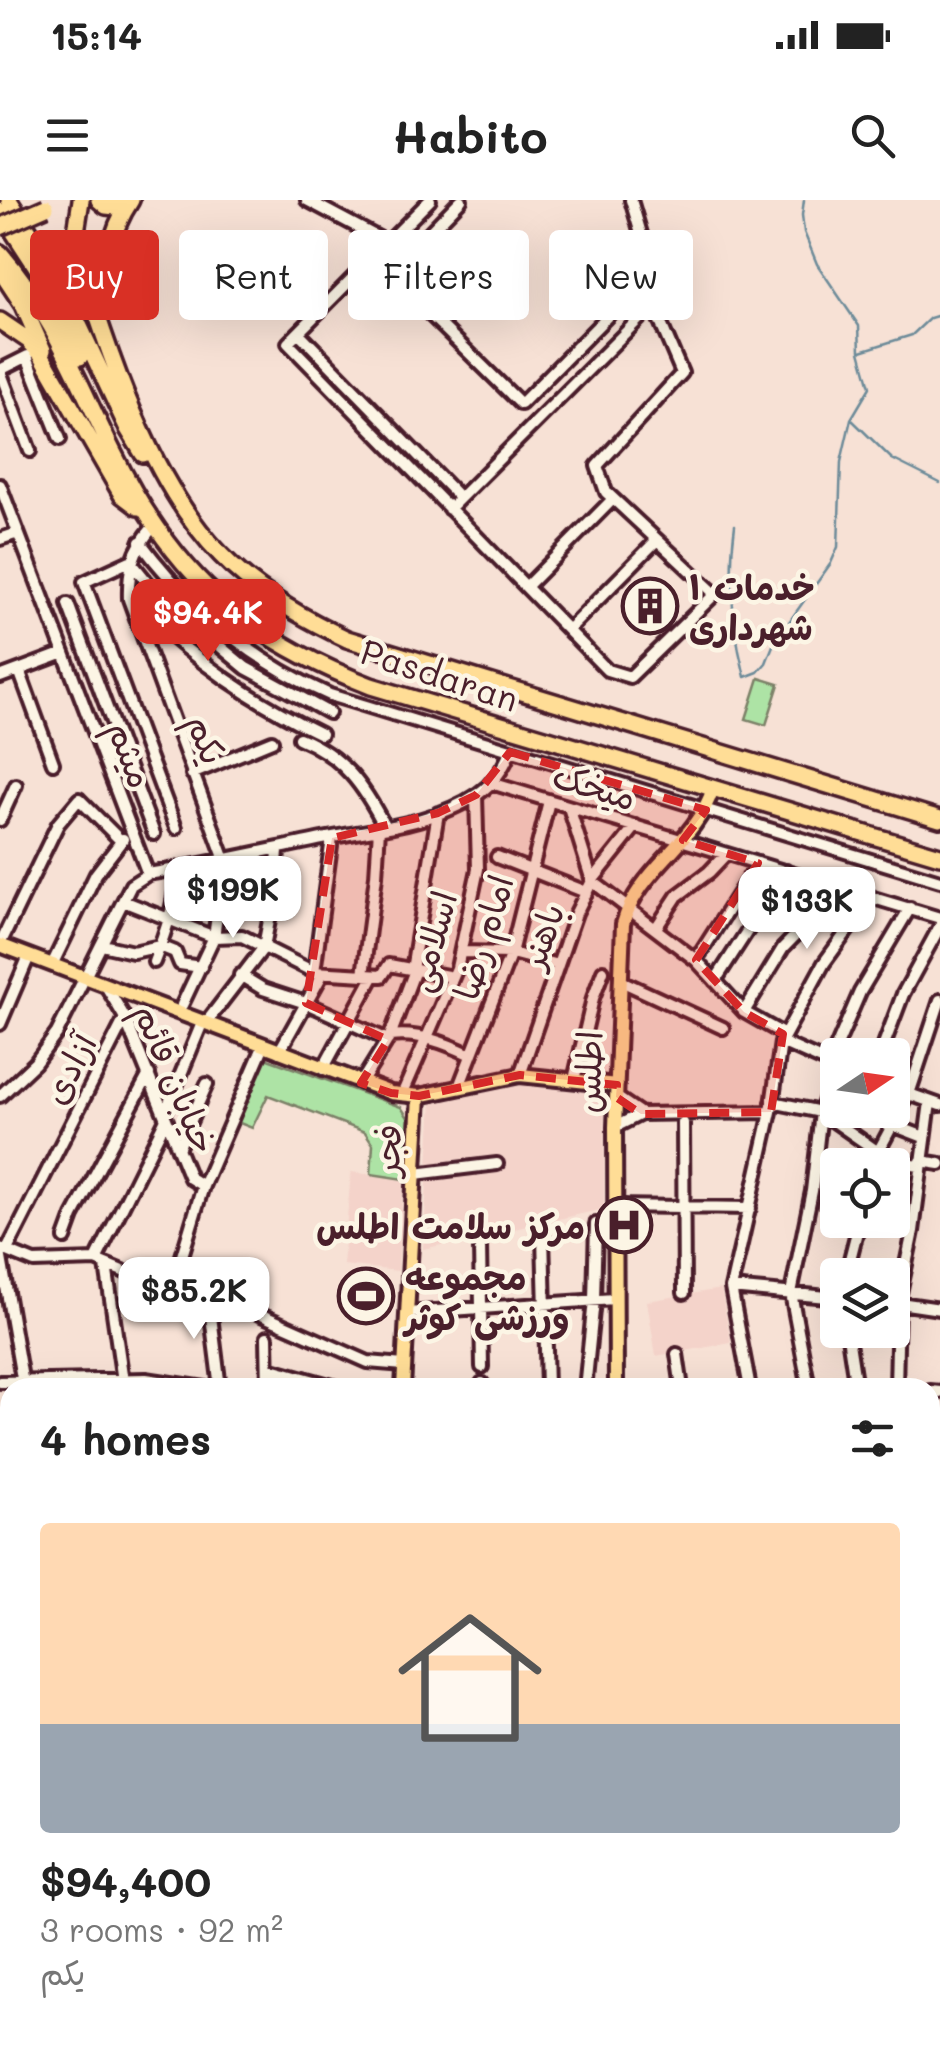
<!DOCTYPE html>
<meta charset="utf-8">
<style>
:root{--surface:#fff;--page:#f6f6f6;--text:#222;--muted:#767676;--accent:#d93025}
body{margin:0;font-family:Mali,"Playpen Sans Arabic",sans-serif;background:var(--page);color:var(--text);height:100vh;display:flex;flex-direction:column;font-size:38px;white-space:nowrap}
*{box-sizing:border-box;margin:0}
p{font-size:32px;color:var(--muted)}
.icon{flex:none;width:55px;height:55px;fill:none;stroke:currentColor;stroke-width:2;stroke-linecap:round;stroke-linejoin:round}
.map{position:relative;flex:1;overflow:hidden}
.details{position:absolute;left:0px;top:1178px;width:940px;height:672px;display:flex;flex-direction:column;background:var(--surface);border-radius:30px 30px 0 0;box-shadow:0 10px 40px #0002}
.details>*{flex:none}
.guide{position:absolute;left:30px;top:30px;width:880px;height:90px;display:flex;gap:20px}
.needle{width:65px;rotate:77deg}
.fabs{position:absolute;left:820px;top:838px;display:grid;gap:20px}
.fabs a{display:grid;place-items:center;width:90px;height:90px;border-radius:10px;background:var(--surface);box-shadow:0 10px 40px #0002;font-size:50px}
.price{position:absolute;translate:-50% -85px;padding:0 22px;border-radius:20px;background:#fff;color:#222;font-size:32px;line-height:65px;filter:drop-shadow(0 2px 5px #0008)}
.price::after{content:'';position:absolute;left:50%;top:60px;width:30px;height:22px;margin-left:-15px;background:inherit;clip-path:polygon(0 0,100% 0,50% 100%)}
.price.active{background:var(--accent);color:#fff}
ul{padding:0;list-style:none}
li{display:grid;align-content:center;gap:20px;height:530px;padding:0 40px}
li span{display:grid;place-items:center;height:310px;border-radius:10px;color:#555}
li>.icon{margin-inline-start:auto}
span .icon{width:180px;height:180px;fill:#fffc;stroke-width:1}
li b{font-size:42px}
h2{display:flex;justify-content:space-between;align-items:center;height:120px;padding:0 40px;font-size:42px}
.chip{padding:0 35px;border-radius:10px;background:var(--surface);box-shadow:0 10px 40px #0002;font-size:35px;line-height:90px}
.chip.active{background:var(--accent);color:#fff}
.status{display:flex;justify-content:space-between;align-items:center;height:70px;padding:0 50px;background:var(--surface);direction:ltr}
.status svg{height:28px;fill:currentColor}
header{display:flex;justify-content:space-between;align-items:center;height:130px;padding:0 40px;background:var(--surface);font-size:45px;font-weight:800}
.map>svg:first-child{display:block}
.built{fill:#f4d3ca}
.green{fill:#ade3a5;stroke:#7c8168;stroke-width:2.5}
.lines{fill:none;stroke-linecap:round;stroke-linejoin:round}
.stream{stroke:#6d8b99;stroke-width:2.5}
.minor-casing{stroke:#4a1f2b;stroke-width:18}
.major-casing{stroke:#4a1f2b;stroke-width:20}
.highway-casing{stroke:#4a1f2b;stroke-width:22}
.minor{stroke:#fcf5e5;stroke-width:10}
.major{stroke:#ffdd96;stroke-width:12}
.highway{stroke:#ffdd96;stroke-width:15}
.highway-bridge-casing{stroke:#4a1f2b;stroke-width:22;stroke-linecap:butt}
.highway-bridge{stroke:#ffdd96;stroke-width:15}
.marked{fill:#d62828;fill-opacity:0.2;stroke:#d62828;stroke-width:8;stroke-dasharray:20 12;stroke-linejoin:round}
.labels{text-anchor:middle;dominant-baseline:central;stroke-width:9;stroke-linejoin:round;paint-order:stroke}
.poi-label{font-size:35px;font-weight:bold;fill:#4a1f2b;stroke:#fcf5e5;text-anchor:start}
.street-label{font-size:35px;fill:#4a1f2b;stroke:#fcf5e5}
</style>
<div class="status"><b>15:14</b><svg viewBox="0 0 49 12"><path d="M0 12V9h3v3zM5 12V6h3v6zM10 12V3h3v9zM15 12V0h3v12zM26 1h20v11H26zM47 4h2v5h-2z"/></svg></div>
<header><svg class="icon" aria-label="menu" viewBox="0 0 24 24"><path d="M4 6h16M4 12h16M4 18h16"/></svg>Habito<svg class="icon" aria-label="search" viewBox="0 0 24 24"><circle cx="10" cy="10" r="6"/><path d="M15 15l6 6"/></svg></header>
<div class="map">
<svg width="940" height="1848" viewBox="0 0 940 1848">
<rect width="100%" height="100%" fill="#f7e1d5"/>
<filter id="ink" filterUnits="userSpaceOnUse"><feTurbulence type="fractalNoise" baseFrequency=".01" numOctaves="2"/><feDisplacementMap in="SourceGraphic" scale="20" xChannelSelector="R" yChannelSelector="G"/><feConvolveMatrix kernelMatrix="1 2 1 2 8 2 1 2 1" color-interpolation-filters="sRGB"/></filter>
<g filter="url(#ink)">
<path class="built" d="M 524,884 L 605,894 L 604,1009 L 423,1049 L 432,902 Z
M 351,972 L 404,979 L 398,1071 L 343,1065 Z
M 721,1089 L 731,1143 L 656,1156 L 647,1101 Z
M 930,1457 L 940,1457 L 940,1535 L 930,1535 Z"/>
<path class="green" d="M 759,478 L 779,484 L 766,525 L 746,519 Z
M 265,858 L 401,907 L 409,919 L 404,979 L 371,974 L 373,944 L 365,932 L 268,895 L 252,928 L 237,922 Z
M 930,1664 L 940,1709 L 940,1848 L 281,1848 L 280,1840 L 930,1840 Z"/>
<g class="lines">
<path class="stream" d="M 804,0 L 802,15 L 804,32 L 817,64 L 859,126 L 860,151 L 870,187 L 851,219 L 892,259 L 940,283
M 861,151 L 912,135 L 930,118 L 940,115
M 735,325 C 728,375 732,427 745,477 L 758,472 L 766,463 L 774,443 L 831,363 L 838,347 L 841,262 L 851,219"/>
<g class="minor-casing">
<path id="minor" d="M 307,0 L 388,43
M 430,0 L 288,143 L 607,470 L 630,477 L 713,396 L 712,391 L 606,292 L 597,266 L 682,173 L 653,105 L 636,88
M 461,0 L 389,74 L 521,204 L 652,71 L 631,0
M 299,133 L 460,298
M 28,159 L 60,239
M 0,170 L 28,156
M 0,171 L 30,251
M 0,285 L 148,674
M 449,309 L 653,105
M 153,327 C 133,350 128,368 129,399 L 225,660 L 214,737 L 182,805
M 0,339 L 18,333
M 140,342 C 191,410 252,461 330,495 L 940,681
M 526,387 L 613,299
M 156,393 L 142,410 C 198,463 252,501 321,534
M 68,404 L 154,634
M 568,430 L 657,340
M 19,470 L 53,563
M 0,477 L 64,453
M 299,538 C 343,556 364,586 385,627
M 192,574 L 272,541
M 491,583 L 940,718
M 569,607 L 592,681 L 696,760 L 744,812 L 783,834
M 0,620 L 16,585
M 176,628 L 84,382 L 130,361 L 156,393 L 246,468 L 329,513
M 497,657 L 586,692
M 123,701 L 214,737 L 242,736 L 314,772 L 382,776 L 389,765 L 453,777
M 656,728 L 677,696 L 709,672 L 726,654
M 0,744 L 58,624 L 79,599 L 120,640
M 102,745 L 133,752 L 160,746 L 175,752 L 180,764 L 201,767
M 461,752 L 511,753 L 558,765
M 696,760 L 758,663
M 154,762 C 166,731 176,702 177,669
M 52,765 L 96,674 L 123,639
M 412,770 L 438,613
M 314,772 L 332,638
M 240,775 L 263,789 L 306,803 L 388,840
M 363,775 L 376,676 L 379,628
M 621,781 L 723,828
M 715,781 L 786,671
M 106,786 L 125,818 L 190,978 L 203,986
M 744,812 L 783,748 L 842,688
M 0,824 L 29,756
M 205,824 L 264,747 L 276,683 L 278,649
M 390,836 C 418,832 446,843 471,855
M 781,842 L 835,866
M 263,847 L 203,986 L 179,1066 L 180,1079 L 368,1162 L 404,1165
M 279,852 L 323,773
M 880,855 L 903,794 L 940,726
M 829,864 L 860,792 L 910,708
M 323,869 L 373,777
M 520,875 L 576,713 L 592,681 L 636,626
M 574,880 L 593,798 L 603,771
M 361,883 L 390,836 L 415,770
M 892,884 L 909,894 L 940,905
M 459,887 L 511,753 L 549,601
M 402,895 L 457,768 L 478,669 L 476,595
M 0,896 L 35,863 L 57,833 L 131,685 L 148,674 C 206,664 264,651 322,639 C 373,629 434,624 478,594 C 494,583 503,570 510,552
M 772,902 L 821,912 L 894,963 L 921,966
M 868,910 L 893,925 L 924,937
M 165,913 L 202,823
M 641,914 L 771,912
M 683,923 L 684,1093
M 615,927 L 641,914 L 616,897
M 178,949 L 207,884
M 921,961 L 940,964
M 874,965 L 878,952 L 909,894 L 940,800
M 415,974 L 497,964
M 614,1006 L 750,1008
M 543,1035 L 547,1188
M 65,1038 L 73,1016 L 149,874
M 480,1046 L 482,1167
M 0,1048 L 34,1062 L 96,1060 L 161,1087 L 180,1079
M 7,1050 L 125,818
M 0,1052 L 23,1184
M 96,1060 L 166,919
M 106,1065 L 124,1188
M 846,1075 L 860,1020
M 731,1088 L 838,1098
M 208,1092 L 220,1188
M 893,1102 L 940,1109
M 407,1113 L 614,1099
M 847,1130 L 856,1188
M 267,1137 L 268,1188
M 677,1154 L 682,1188
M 268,1168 L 340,1188
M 586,1179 L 594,1100 L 596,1024
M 0,1182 L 146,1179 L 205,1188
M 482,1183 L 482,1188
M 750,1188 L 731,1088 L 771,912 L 781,842 L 824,763 L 872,697
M 809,1188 L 791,1093 L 812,991 L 821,912 L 836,866
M 853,1188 L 881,1188
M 896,1188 L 898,1103 L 913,1031 L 930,902
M 930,1191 L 940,1192
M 930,1329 L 940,1329
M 0,1421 L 10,1449
M 930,1449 L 940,1449
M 0,1541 L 10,1564
M 117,1840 L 118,1848
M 176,1840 L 176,1848
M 0,1846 L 51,1840"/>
</g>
<g class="major-casing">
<path id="major" d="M 0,745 L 391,893 L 419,896 L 520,875 L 617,885
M 403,1188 L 419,896
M 616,1188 L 615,927 L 623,724 C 639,667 695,645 713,588
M 930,1220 L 940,1219
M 0,1658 L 10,1654
M 58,1840 L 59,1848
M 239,1840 L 240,1848
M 254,1840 L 255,1848"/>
</g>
<g class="highway-casing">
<path id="highway" d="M 9,0 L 49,61 L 128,229 L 143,254
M 81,0 L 76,32 L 78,55 C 108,151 149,282 221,355 C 256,391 302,418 347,439 L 940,619
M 99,0 L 106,6 L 116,7 L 125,0
M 0,11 L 37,68 L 80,157
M 0,53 C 52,112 78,182 113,252 C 173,375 244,437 371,486 L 940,656
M 0,70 L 23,105 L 43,150
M 102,113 C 104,72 108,34 131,0
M 0,121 L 28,140 L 41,154 L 122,295 L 138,307"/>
</g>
<use href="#minor" class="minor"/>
<use href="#major" class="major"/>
<use href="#highway" class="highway"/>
<g class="highway-bridge-casing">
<path id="highway-bridge" d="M 0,27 L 46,7"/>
</g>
<use href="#highway-bridge" class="highway-bridge"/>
</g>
</g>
<path class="marked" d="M 510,552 L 706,610 L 683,640 L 758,663 L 696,760 L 744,812 L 783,834 L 771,912 L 641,914 L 616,897 L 617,885 L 520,875 L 419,896 L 391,893 L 361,883 L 388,840 L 306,803 L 332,638 L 438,613 L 476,595 Z"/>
<defs>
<g id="building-ring" transform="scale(2.875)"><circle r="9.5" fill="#fcf5e5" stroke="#4a1f2b" stroke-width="1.5"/><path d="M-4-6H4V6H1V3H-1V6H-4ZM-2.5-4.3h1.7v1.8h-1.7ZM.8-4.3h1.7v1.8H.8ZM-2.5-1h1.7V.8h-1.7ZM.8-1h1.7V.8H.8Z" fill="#4a1f2b"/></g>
<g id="hospital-ring" transform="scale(2.875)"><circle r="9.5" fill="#fcf5e5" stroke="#4a1f2b" stroke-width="1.5"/><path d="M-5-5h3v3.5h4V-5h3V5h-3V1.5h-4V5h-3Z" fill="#4a1f2b"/></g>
<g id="stadium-ring" transform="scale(2.875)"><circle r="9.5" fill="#fcf5e5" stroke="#4a1f2b" stroke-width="1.5"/><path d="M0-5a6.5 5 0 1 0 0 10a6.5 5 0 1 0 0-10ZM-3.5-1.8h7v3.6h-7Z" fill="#4a1f2b"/></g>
</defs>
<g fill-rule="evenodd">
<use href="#building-ring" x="650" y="406"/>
<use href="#hospital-ring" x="624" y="1025"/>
<use href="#stadium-ring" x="366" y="1096"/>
</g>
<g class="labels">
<g class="poi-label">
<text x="689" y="386">خدمات ۱<tspan x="689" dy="40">شهرداری</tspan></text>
<text x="585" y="1025" text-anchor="end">مرکز سلامت اطلس</text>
<text x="405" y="1076">مجموعه<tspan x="405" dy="40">ورزشی کوثر</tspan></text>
</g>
<g class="street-label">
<text transform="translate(440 474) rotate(18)">Pasdaran</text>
<text transform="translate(208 539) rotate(70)">یکم</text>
<text transform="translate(132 554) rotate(69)">میثم</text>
<text transform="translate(595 585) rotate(17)">میخک</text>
<text transform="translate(541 735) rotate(-70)">باهنر</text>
<text transform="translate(482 737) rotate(-73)">امام رضا</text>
<text transform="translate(430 741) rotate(-74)">اسلامی</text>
<text transform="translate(68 868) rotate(-62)">آزادی</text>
<text transform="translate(587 872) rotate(-88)">اطلس</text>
<text transform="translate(177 878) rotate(67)">خیابان قائم</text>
<text transform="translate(386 950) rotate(-87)">فجر</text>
</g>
</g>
</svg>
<div class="fabs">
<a><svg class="needle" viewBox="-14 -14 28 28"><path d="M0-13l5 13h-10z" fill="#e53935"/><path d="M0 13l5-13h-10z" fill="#767676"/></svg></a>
<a><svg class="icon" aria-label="locate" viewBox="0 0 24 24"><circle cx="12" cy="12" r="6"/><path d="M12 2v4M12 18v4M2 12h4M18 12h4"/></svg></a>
<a><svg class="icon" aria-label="layers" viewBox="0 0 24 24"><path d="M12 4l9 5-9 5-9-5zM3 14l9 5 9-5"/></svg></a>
</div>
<b class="price active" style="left:208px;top:464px">$94.4K</b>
<b class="price" style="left:233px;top:741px">$199K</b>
<b class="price" style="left:807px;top:752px">$133K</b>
<b class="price" style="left:194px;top:1142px">$85.2K</b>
<div class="guide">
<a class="chip active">Buy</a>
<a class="chip">Rent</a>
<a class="chip">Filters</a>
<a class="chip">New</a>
</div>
<section class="details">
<h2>4 homes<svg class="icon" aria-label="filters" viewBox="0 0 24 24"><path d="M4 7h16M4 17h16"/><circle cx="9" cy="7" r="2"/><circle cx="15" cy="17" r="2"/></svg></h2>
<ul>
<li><span style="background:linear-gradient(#ffd9b3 65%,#9aa5b1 0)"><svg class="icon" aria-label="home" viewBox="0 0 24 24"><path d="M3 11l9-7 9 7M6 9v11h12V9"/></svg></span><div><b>$94,400</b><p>3 rooms · 92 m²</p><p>یکم</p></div></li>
</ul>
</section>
</div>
